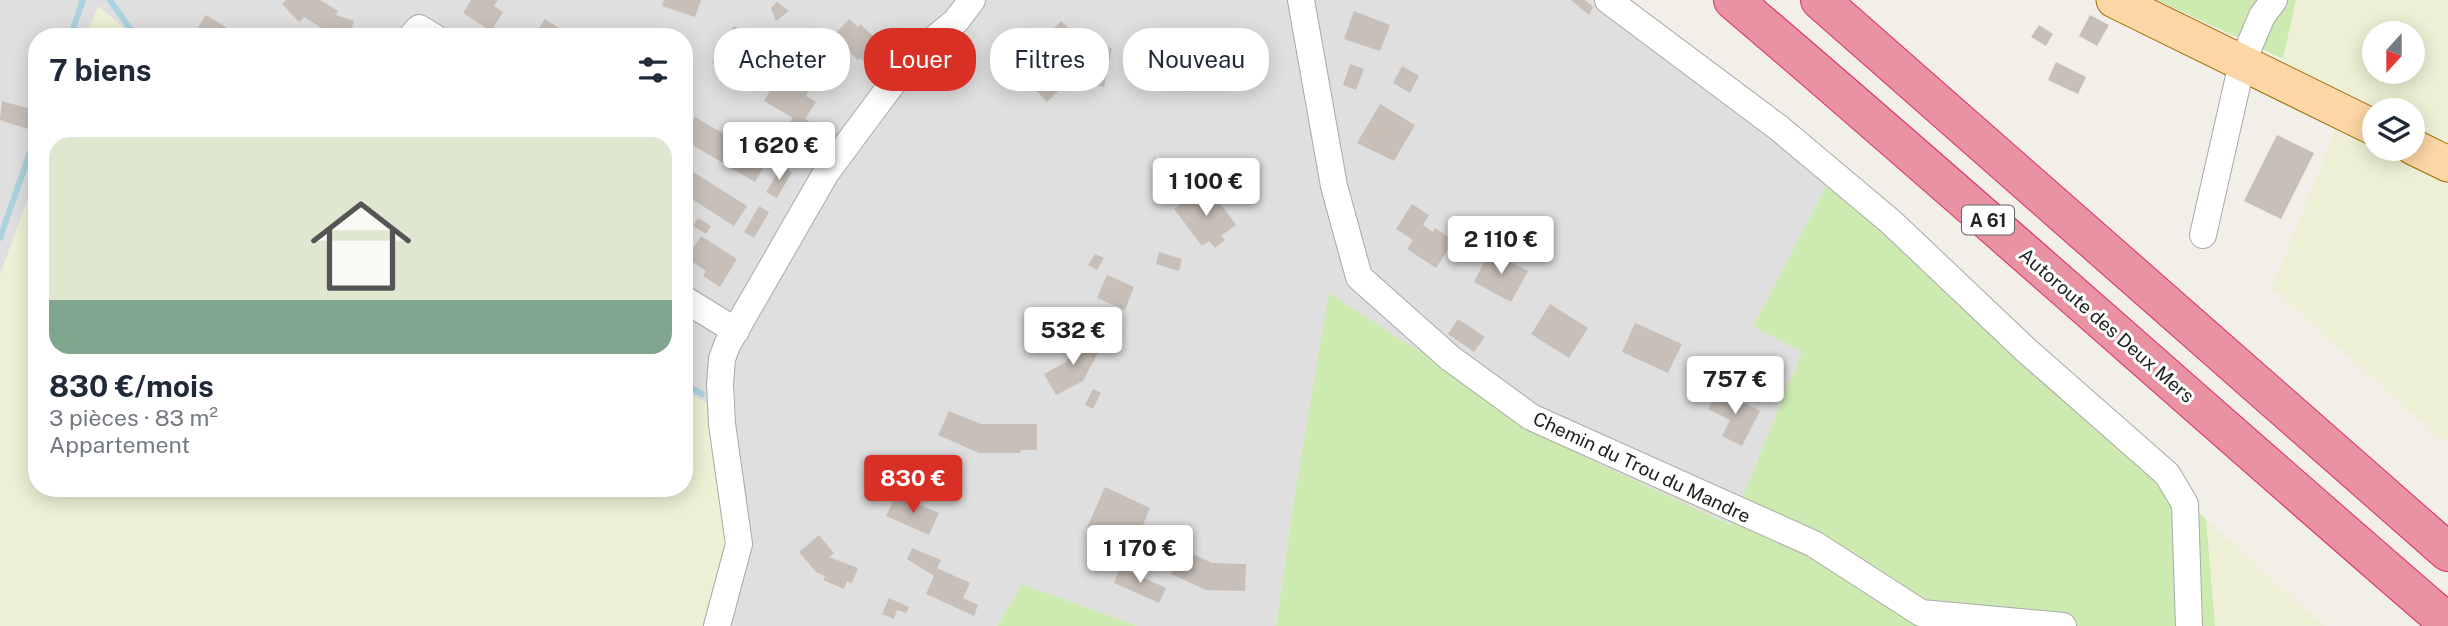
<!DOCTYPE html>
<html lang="fr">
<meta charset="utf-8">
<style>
:root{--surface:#fff;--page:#f6f6f7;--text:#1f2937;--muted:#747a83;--line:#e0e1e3;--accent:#d93025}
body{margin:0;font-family:"Public Sans",sans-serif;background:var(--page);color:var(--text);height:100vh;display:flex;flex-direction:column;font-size:26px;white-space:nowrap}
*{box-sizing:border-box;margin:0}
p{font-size:23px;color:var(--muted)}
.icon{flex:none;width:38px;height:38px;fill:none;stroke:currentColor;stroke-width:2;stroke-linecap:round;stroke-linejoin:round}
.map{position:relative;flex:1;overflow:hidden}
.details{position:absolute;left:28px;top:28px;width:665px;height:469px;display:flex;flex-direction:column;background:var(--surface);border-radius:28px;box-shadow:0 4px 18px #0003}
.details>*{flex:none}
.guide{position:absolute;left:714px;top:28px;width:665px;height:63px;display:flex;gap:14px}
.needle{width:46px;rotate:201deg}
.tools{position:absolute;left:2362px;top:21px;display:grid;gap:14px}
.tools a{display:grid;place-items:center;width:63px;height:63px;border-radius:50%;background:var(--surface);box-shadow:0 4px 18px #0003;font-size:35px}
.price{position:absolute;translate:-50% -60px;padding:0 16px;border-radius:7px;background:#fff;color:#222;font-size:23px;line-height:46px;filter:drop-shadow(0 2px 4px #0008)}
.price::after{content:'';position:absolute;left:50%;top:42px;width:21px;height:16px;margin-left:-10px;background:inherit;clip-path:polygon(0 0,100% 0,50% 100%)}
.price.active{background:var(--accent);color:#fff}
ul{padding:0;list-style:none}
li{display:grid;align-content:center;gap:14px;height:371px;padding:0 21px}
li+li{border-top:2px solid var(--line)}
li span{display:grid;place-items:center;height:217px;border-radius:21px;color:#555}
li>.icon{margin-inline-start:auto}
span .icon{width:126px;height:126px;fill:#fffc;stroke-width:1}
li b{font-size:30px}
h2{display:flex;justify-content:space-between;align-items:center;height:84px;padding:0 21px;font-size:30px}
.tag{padding:0 24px;border-radius:28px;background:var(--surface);box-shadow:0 4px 18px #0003;font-size:24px;line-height:63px}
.tag.active{background:var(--accent);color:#fff}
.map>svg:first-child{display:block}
.residential{fill:#e0dfdf}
.farmland{fill:#eef0d5;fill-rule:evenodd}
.grass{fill:#cdebb0}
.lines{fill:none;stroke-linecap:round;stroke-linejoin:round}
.stream{stroke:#aad3df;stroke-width:6}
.building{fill:#c7bfb8}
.minor-casing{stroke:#a9a9a9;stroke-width:28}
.major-casing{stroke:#a06b00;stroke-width:37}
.highway-casing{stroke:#dc2a67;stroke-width:40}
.minor{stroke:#fff;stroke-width:26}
.major{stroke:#fcd6a4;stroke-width:35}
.highway{stroke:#e892a2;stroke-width:38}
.labels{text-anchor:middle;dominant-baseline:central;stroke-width:6;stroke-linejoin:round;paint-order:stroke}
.shield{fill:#fff;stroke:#646464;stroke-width:2}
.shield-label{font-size:18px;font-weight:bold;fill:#222}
.street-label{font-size:19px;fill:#222;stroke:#fff}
</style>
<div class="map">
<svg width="2448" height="626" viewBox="0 0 2448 626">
<rect width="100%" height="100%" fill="#f2efe9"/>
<path class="residential" d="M 0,0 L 1599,0 L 1829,181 L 1753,326 L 1802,352 L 1731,525 L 1574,452 L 1293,505 L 1276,626 L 1137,626 L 1022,584 L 997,626 L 717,626 L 708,404 L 684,391 L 684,37 L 134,37 L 98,6 L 87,37 L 37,37 L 37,174 L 0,275 Z"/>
<path class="farmland" d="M 2296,0 L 2448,0 L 2448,445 L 2272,288 L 2335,131 L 2275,93 ZM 2375,33 L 2413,33 L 2413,72 L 2375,72 ZM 2375,110 L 2413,110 L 2413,149 L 2375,149 Z
M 98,6 L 134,37 L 87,37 Z
M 37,174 L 37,488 L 684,488 L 684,391 L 708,404 L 749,523 L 717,626 L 0,626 L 0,275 Z
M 2206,519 L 2323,626 L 2215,626 Z"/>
<path class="grass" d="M 2157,0 L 2296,0 L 2283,59 Z
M 1829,181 L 2206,519 L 2215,626 L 1276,626 L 1293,505 L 1329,293 L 1574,452 L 1731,525 L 1802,352 L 1753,326 Z
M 1022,584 L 1137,626 L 997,626 Z"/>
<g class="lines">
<path class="stream" d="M 110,0 L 136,37
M 70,37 L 83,0
M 0,238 L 37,132
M 684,384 L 702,394"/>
</g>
<path class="building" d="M 286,0 L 320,0 L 338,11 L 336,15 L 354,21 L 350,33 L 358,37 L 323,37 L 325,30 L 304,17 L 299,22 L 282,4 Z
M 471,0 L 498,0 L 494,6 L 503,12 L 491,31 L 463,13 Z
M 664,0 L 701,0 L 695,17 L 662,6 Z
M 1571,0 L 1585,0 L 1593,7 L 1589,15 Z
M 777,2 L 789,11 L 776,21 L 771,8 Z
M 1354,11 L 1390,25 L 1380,51 L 1344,39 Z
M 206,15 L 226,27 L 220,37 L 192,37 Z
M 2090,15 L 2109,25 L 2097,46 L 2079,36 Z
M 545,19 L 573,37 L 533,37 Z
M 849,19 L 858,27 L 860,24 L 884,46 L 867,65 L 860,58 L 858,60 L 833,36 Z
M 1061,21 L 1083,42 L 1112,48 L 1104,87 L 1069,80 L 1047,102 L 1035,89 L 1054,70 L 1034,49 Z
M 2039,25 L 2053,34 L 2046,46 L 2031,37 Z
M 734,26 L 763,44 L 752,62 L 741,56 L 736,65 L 742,68 L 737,77 L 712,63 Z
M 1185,38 L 1210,53 L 1186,92 L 1161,77 Z
M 2056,62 L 2086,77 L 2078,94 L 2048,80 Z
M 1350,64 L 1364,69 L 1356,90 L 1343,85 Z
M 1402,66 L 1419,76 L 1410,93 L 1393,83 Z
M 779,75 L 809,90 L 806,96 L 816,102 L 805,119 L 812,123 L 806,134 L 789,124 L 793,118 L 764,101 Z
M 37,87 L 37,113 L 31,130 L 0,120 L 2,101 L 27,108 Z
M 1380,104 L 1415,125 L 1394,161 L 1357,143 Z
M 695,117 L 768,160 L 755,182 L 684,140 L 684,135 Z
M 2277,135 L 2314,153 L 2281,219 L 2244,201 Z
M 684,166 L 747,206 L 734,226 L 684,194 Z
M 782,166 L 792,172 L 777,198 L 766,192 Z
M 1210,189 L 1236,225 L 1221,236 L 1225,240 L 1215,248 L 1209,241 L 1202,246 L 1174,209 L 1199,190 L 1203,195 Z
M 1412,204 L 1429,215 L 1423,225 L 1433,232 L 1435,228 L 1454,241 L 1436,268 L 1407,249 L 1413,240 L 1396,229 Z
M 759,206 L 769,212 L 754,238 L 744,232 Z
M 698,218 L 711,226 L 706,234 L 693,226 Z
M 701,236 L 737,259 L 720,287 L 703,276 L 706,271 L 687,258 Z
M 1541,236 L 1548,243 L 1538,253 L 1531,245 Z
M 1490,251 L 1528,271 L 1511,302 L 1474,282 Z
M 1159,252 L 1182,259 L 1179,271 L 1156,264 Z
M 1095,254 L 1104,258 L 1097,270 L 1088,265 Z
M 1107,275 L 1134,287 L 1125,310 L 1097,298 Z
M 1550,304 L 1588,328 L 1569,358 L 1531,334 Z
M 1458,319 L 1485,337 L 1474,352 L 1448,334 Z
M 1635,323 L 1682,344 L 1668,373 L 1622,352 Z
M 1080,337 L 1100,349 L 1083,381 L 1056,395 L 1044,374 L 1066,362 Z
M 1093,389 L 1101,393 L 1093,409 L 1085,405 Z
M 1718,389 L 1760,411 L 1742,446 L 1722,436 L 1730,420 L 1708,409 Z
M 949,411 L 981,424 L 1037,424 L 1037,450 L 1021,450 L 1020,453 L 979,453 L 938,435 Z
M 1105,487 L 1150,508 L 1133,549 L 1087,528 Z
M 896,495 L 939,513 L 929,535 L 886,516 Z
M 819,535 L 834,553 L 829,557 L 858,568 L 852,583 L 847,581 L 844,589 L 823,580 L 825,576 L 816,572 L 799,552 Z
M 912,548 L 941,560 L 937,568 L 970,583 L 963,598 L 978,605 L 974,616 L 926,594 L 934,576 L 907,559 Z
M 1182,549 L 1212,563 L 1246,564 L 1245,591 L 1206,590 L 1171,574 Z
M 1120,567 L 1166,588 L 1159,603 L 1114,583 Z
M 889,598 L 909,607 L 906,613 L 897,610 L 894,619 L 882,614 Z"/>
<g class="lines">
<g class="minor-casing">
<path id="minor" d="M 1301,0 L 1334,186 L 1359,277 L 1450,358 L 1531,417 L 1814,544 L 1921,613 L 2063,626
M 1608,0 L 1779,128 L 1891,222 L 2026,350 L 2167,474 L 2185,504 L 2189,626
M 411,37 L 419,28 L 434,37
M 2203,235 L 2242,63 L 2262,16 L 2274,0
M 684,299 L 736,331
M 717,626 L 739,544 L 722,424 L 720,384 L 722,359 L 727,345 L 826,173 L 912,57 L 956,21 L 972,0"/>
</g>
<g class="major-casing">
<path id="major" d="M 2114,0 L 2375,128
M 2413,147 L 2448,164"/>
</g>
<g class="highway-casing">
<path id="highway" d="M 1733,0 C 1974,205 2209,417 2448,623
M 1820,0 L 2448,552"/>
</g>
<use href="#minor" class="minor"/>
<use href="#major" class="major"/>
<use href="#highway" class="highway"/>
</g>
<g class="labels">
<rect class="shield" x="1962" y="205.5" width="52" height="29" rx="5"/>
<g class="shield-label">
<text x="1988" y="220">A 61</text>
</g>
<g class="street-label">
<text transform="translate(2107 325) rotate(41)">Autoroute des Deux Mers</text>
<text transform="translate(1642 467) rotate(25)">Chemin du Trou du Mandre</text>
</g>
</g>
</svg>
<div class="tools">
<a><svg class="needle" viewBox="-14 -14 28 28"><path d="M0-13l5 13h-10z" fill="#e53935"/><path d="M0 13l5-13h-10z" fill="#747a83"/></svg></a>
<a><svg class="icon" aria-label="layers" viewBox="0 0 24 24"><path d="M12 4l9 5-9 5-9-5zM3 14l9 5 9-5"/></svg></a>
</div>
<b class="price" style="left:779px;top:182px">1 620 €</b>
<b class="price" style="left:1206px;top:218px">1 100 €</b>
<b class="price" style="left:1501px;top:276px">2 110 €</b>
<b class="price" style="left:1073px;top:367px">532 €</b>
<b class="price" style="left:1735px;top:416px">757 €</b>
<b class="price active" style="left:913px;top:515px">830 €</b>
<b class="price" style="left:1140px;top:585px">1 170 €</b>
<div class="guide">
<a class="tag">Acheter</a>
<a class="tag active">Louer</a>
<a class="tag">Filtres</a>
<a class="tag">Nouveau</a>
</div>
<section class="details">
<h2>7 biens<svg class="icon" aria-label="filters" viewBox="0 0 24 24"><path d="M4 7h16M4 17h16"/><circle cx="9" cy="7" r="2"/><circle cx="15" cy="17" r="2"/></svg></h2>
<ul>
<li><span style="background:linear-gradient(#dfe7d0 75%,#7fa58c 0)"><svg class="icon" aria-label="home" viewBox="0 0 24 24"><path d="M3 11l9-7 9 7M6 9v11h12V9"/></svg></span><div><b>830 €/mois</b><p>3 pièces · 83 m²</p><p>Appartement</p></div></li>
</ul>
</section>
</div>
